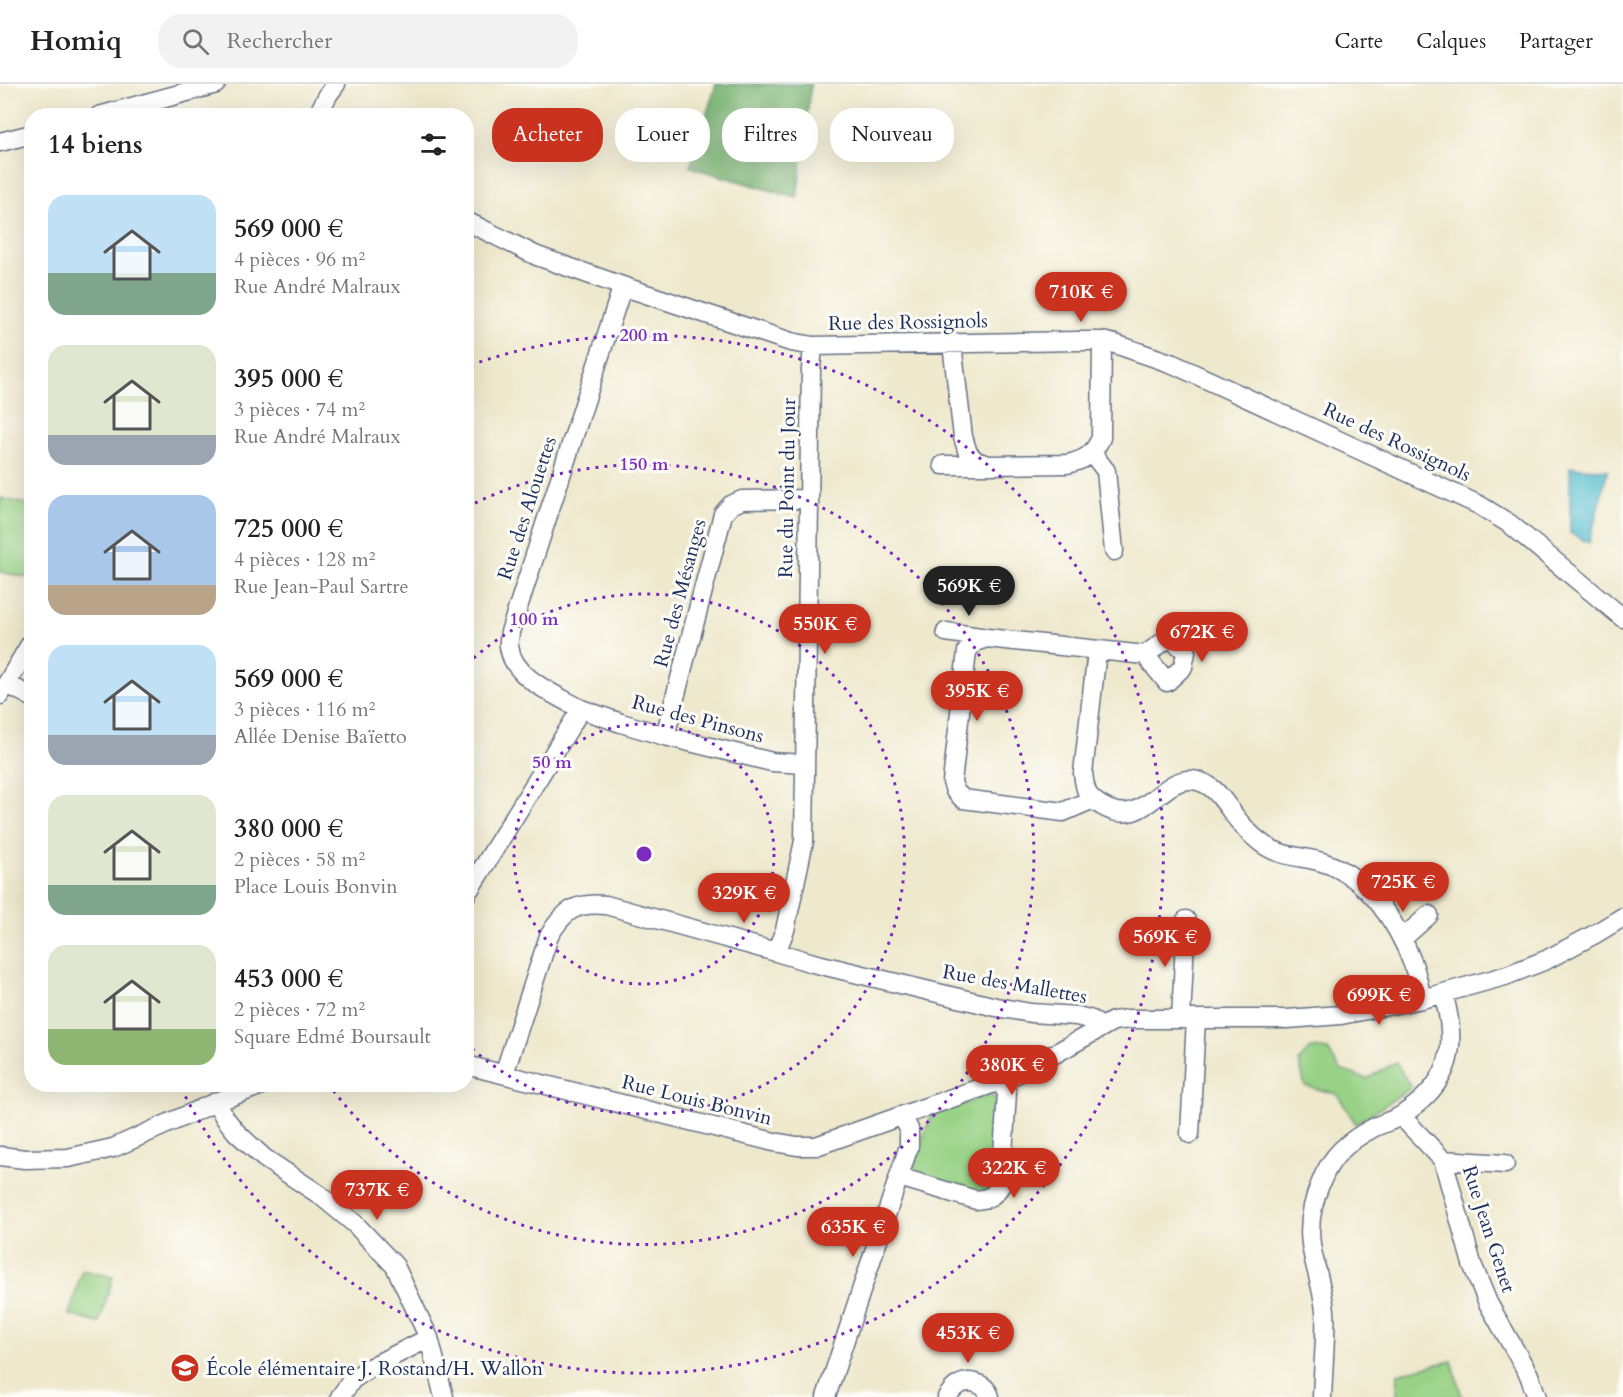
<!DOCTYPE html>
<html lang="fr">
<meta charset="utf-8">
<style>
:root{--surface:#fff;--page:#f2f2f2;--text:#222;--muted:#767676;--line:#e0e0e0;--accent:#c8321e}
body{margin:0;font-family:Cardo,serif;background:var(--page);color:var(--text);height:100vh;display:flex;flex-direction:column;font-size:22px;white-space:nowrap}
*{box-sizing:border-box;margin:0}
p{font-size:20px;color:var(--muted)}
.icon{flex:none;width:33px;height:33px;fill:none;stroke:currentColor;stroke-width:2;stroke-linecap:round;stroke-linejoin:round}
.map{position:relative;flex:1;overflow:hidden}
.side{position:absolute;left:24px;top:24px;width:450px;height:984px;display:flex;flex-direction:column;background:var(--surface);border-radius:24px;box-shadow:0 6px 24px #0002}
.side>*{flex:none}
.top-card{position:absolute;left:492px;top:24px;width:570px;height:54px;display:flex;gap:12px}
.price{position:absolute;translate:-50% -51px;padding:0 14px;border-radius:21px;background:var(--accent);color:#fff;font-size:20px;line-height:39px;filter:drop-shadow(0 2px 3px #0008)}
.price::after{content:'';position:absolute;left:50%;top:36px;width:18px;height:14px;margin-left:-9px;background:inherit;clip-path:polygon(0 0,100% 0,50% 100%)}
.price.on{background:#222;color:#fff}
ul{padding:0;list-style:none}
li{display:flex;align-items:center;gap:18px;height:150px;padding:0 24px}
li span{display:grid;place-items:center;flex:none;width:168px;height:120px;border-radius:18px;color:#555}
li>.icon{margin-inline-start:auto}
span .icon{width:72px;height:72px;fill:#fffc;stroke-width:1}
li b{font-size:26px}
h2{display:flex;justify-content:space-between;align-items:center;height:72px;padding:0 24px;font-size:26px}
.pill{padding:0 21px;border-radius:24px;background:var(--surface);box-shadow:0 6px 24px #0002;font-size:21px;line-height:54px}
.pill.on{background:var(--accent);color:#fff}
header{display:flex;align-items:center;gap:36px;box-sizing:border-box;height:84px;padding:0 30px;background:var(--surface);border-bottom:2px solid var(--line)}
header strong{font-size:28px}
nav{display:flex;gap:33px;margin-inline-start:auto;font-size:21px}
.search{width:420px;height:54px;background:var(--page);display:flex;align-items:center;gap:15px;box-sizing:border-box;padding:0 21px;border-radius:24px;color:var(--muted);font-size:22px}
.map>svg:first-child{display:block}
.green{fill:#99d286;stroke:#5a8072;stroke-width:1.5}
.forest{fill:#7ab473;stroke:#4a7268;stroke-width:1.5}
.water{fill:#52bcce;stroke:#367696;stroke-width:1.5}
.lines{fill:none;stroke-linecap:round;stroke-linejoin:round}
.minor-casing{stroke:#657084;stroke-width:21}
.minor{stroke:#fff;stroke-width:18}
.ring{fill:none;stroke:#7b2cbf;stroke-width:3;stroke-dasharray:3 6}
.labels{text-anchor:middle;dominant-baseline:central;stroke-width:6;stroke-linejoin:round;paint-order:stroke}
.street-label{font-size:20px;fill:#1b2f5e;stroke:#fdfcf7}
.poi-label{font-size:20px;fill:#1b2f5e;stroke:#fdfcf7;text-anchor:start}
.centre{fill:#7b2cbf;stroke:#fdfcf7;stroke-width:3}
.ring-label{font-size:18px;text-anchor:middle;font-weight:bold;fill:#7b2cbf;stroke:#fdfcf7;stroke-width:6;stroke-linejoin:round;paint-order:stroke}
</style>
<header>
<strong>Homiq</strong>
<div class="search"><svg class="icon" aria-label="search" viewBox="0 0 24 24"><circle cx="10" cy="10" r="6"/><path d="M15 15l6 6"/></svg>Rechercher</div>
<nav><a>Carte</a><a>Calques</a><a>Partager</a></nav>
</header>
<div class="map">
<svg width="1623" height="1313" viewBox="0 0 1623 1313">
<rect width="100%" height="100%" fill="#fdfcf7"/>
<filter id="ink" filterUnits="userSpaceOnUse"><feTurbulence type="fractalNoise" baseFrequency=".0167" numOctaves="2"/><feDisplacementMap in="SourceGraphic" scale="12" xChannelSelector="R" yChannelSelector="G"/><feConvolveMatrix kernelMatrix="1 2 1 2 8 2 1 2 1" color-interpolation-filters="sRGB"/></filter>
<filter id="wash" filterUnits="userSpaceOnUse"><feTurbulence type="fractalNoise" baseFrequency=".008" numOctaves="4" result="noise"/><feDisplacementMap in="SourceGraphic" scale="24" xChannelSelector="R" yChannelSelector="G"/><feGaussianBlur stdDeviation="1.35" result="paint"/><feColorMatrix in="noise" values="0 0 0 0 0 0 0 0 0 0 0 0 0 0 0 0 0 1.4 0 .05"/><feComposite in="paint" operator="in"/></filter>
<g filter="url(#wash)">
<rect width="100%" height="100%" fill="#eee8cc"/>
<path class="green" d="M 0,414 L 31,421 L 31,494 L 0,488 Z
M 1311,964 L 1328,966 L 1340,986 L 1367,995 L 1396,978 L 1411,1004 L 1356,1040 L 1337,1010 L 1305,1002 L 1299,977 Z
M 987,1011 L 994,1013 L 998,1019 L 992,1099 L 986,1106 L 977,1109 L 918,1090 L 913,1082 L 931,1031 Z
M 82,1186 L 113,1193 L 99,1239 L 69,1231 Z
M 1452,1277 L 1462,1313 L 1397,1313 L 1398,1289 Z"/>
<path class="forest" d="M 716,0 L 811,0 L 797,114 L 690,83 Z"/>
<path class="water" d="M 1570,383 L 1608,386 L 1589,459 L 1570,449 Z"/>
</g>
<g filter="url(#ink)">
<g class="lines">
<g class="minor-casing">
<path id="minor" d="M 99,32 L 216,0
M 317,32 L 328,11 L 336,0
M 0,58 L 32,50
M 466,137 L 537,172 L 625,203 L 791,258 L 813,262 L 1077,257 L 1102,257 L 1115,260 L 1173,280 L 1479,421 L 1510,440 L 1623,534
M 952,260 L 963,353 L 968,369 L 976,377 L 988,381 L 1067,380 C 1085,376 1093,371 1101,354 L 1102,257
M 1092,369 L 1106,387 L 1114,467
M 943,381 L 986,381
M 946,548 L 987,554
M 1097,567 L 1083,689 C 1085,706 1086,713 1102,722 C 1144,747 1160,693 1192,696 C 1218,698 1227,726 1244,743 C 1250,750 1257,756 1264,761 C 1283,774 1305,772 1325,779 C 1368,793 1398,840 1413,880 C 1417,891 1419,903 1422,915
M 7,600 L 32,613
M 0,611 L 32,557
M 581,625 L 621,639 L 665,652 L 772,678 L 805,680
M 665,652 L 723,430 L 731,421 L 742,416 L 809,415
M 1091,716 L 1063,728 L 963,715 L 955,707 L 952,698 L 967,567 L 975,558 L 987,554 L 1145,571 L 1170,553 L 1186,568 L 1183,583 L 1167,598 L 1145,571
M 466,811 L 581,625 C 556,611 512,594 509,562 C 508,558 510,552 510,548 L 619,213 L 625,203
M 1402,855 L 1429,831
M 776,868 L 785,846 L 804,757 L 811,285 L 813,262
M 1181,935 L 1186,836
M 466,981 L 774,1058 L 797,1062 L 816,1062 L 1000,997 L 1028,985 L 1113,937 L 1129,935 L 1287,935 L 1341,931 L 1422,915 L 1505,892 L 1546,876 L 1595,850 L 1623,833
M 504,990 L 549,852 C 564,826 576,818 606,821 L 776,868 L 813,879 L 996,923 L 1031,929 L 1077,932 L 1092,936 L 1101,943
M 216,1018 L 225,1034 L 236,1048 L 264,1074 L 320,1111 L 355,1140 L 395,1182 L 429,1254 L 444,1313
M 1401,1032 L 1443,1076 L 1472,1180 L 1488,1219 L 1529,1291 L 1537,1313
M 1190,1050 L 1196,935
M 0,1072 L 25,1075 L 68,1074 L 113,1064 L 216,1018 L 265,1000
M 1443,1076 L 1505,1080
M 899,1093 L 976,1116 C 989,1115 994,1112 1001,1101 L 1007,1009 L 1000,997
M 340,1313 L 352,1296 L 369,1284 L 429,1254
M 826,1313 L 909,1062 L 909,1045 L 902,1032
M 947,1313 C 950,1309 953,1304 957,1302 C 969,1294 986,1299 990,1313
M 1322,1313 C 1323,1293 1324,1274 1325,1254 C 1325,1245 1326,1235 1325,1227 C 1323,1204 1314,1182 1311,1160 C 1308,1139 1313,1117 1321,1098 C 1331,1072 1348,1057 1373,1044 C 1382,1039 1393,1037 1402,1031 C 1451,999 1459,964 1443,909"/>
</g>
<use href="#minor" class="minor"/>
</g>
</g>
<g class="ring">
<circle cx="644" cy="770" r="130"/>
<path d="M467 580A260 260 0 1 1 467 960"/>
<path d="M467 423A390 390 0 1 1 330 1002"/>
<path d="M471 281A519 519 0 1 1 180 1002"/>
</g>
<defs>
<g id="school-disc" transform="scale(1.5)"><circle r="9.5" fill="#c8321e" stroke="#fdfcf7"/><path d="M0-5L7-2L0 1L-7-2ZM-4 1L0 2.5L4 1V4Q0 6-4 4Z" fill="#fff"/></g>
</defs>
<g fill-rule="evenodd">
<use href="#school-disc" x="185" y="1284"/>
</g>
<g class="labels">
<g class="street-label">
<text transform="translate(908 238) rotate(-1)">Rue des Rossignols</text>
<text transform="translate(1397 358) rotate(25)">Rue des Rossignols</text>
<text transform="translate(787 404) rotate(-89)">Rue du Point du Jour</text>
<text transform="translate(527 424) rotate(-72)">Rue des Alouettes</text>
<text transform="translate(680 509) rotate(-75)">Rue des Mésanges</text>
<text transform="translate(698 635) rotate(15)">Rue des Pinsons</text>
<text transform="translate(1015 900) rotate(10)">Rue des Mallettes</text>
<text transform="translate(697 1016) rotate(14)">Rue Louis Bonvin</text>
<text transform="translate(1489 1145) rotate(72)">Rue Jean Genet</text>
</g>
<g class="poi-label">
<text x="206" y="1284">École élémentaire J. Rostand/H. Wallon</text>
</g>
</g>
<circle cx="644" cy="770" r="9" class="centre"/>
<g class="ring-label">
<text x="644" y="257">200 m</text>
<text x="644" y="386">150 m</text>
<text x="534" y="541">100 m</text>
<text x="552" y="684">50 m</text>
</g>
</svg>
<b class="price" style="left:1081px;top:239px">710K €</b>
<b class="price on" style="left:969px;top:533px">569K €</b>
<b class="price" style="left:825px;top:571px">550K €</b>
<b class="price" style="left:1202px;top:579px">672K €</b>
<b class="price" style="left:977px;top:638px">395K €</b>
<b class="price" style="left:1403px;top:829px">725K €</b>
<b class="price" style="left:744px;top:840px">329K €</b>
<b class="price" style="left:1165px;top:884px">569K €</b>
<b class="price" style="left:1379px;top:942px">699K €</b>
<b class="price" style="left:1012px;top:1012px">380K €</b>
<b class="price" style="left:1014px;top:1115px">322K €</b>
<b class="price" style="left:377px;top:1137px">737K €</b>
<b class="price" style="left:853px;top:1174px">635K €</b>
<b class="price" style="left:968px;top:1280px">453K €</b>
<div class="top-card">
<a class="pill on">Acheter</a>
<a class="pill">Louer</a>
<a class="pill">Filtres</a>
<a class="pill">Nouveau</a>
</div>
<section class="side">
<h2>14 biens<svg class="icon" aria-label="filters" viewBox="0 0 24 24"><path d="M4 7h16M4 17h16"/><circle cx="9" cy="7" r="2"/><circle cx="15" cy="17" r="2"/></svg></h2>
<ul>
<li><span style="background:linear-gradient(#bfe0f5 65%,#7fa58c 0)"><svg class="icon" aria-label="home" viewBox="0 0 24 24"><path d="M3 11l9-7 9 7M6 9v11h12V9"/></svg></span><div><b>569 000 €</b><p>4 pièces · 96 m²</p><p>Rue André Malraux</p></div></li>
<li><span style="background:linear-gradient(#dfe7d0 75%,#9aa5b1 0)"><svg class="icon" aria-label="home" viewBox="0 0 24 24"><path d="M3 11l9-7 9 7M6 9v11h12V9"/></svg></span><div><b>395 000 €</b><p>3 pièces · 74 m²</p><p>Rue André Malraux</p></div></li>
<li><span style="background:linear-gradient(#a9c7e8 75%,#b9a48a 0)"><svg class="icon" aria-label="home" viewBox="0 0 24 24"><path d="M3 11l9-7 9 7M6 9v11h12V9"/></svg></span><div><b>725 000 €</b><p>4 pièces · 128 m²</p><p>Rue Jean-Paul Sartre</p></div></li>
<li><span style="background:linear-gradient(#bfe0f5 75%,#9aa5b1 0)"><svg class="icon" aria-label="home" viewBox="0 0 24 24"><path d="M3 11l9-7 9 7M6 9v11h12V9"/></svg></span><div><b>569 000 €</b><p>3 pièces · 116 m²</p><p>Allée Denise Baïetto</p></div></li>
<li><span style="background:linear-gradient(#dfe7d0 75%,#7fa58c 0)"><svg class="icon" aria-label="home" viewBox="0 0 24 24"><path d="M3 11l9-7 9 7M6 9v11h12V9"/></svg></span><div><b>380 000 €</b><p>2 pièces · 58 m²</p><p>Place Louis Bonvin</p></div></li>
<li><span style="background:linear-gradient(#dfe7d0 70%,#8fb573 0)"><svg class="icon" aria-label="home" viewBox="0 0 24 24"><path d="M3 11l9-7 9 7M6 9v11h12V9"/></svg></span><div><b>453 000 €</b><p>2 pièces · 72 m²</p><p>Square Edmé Boursault</p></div></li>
</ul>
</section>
</div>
